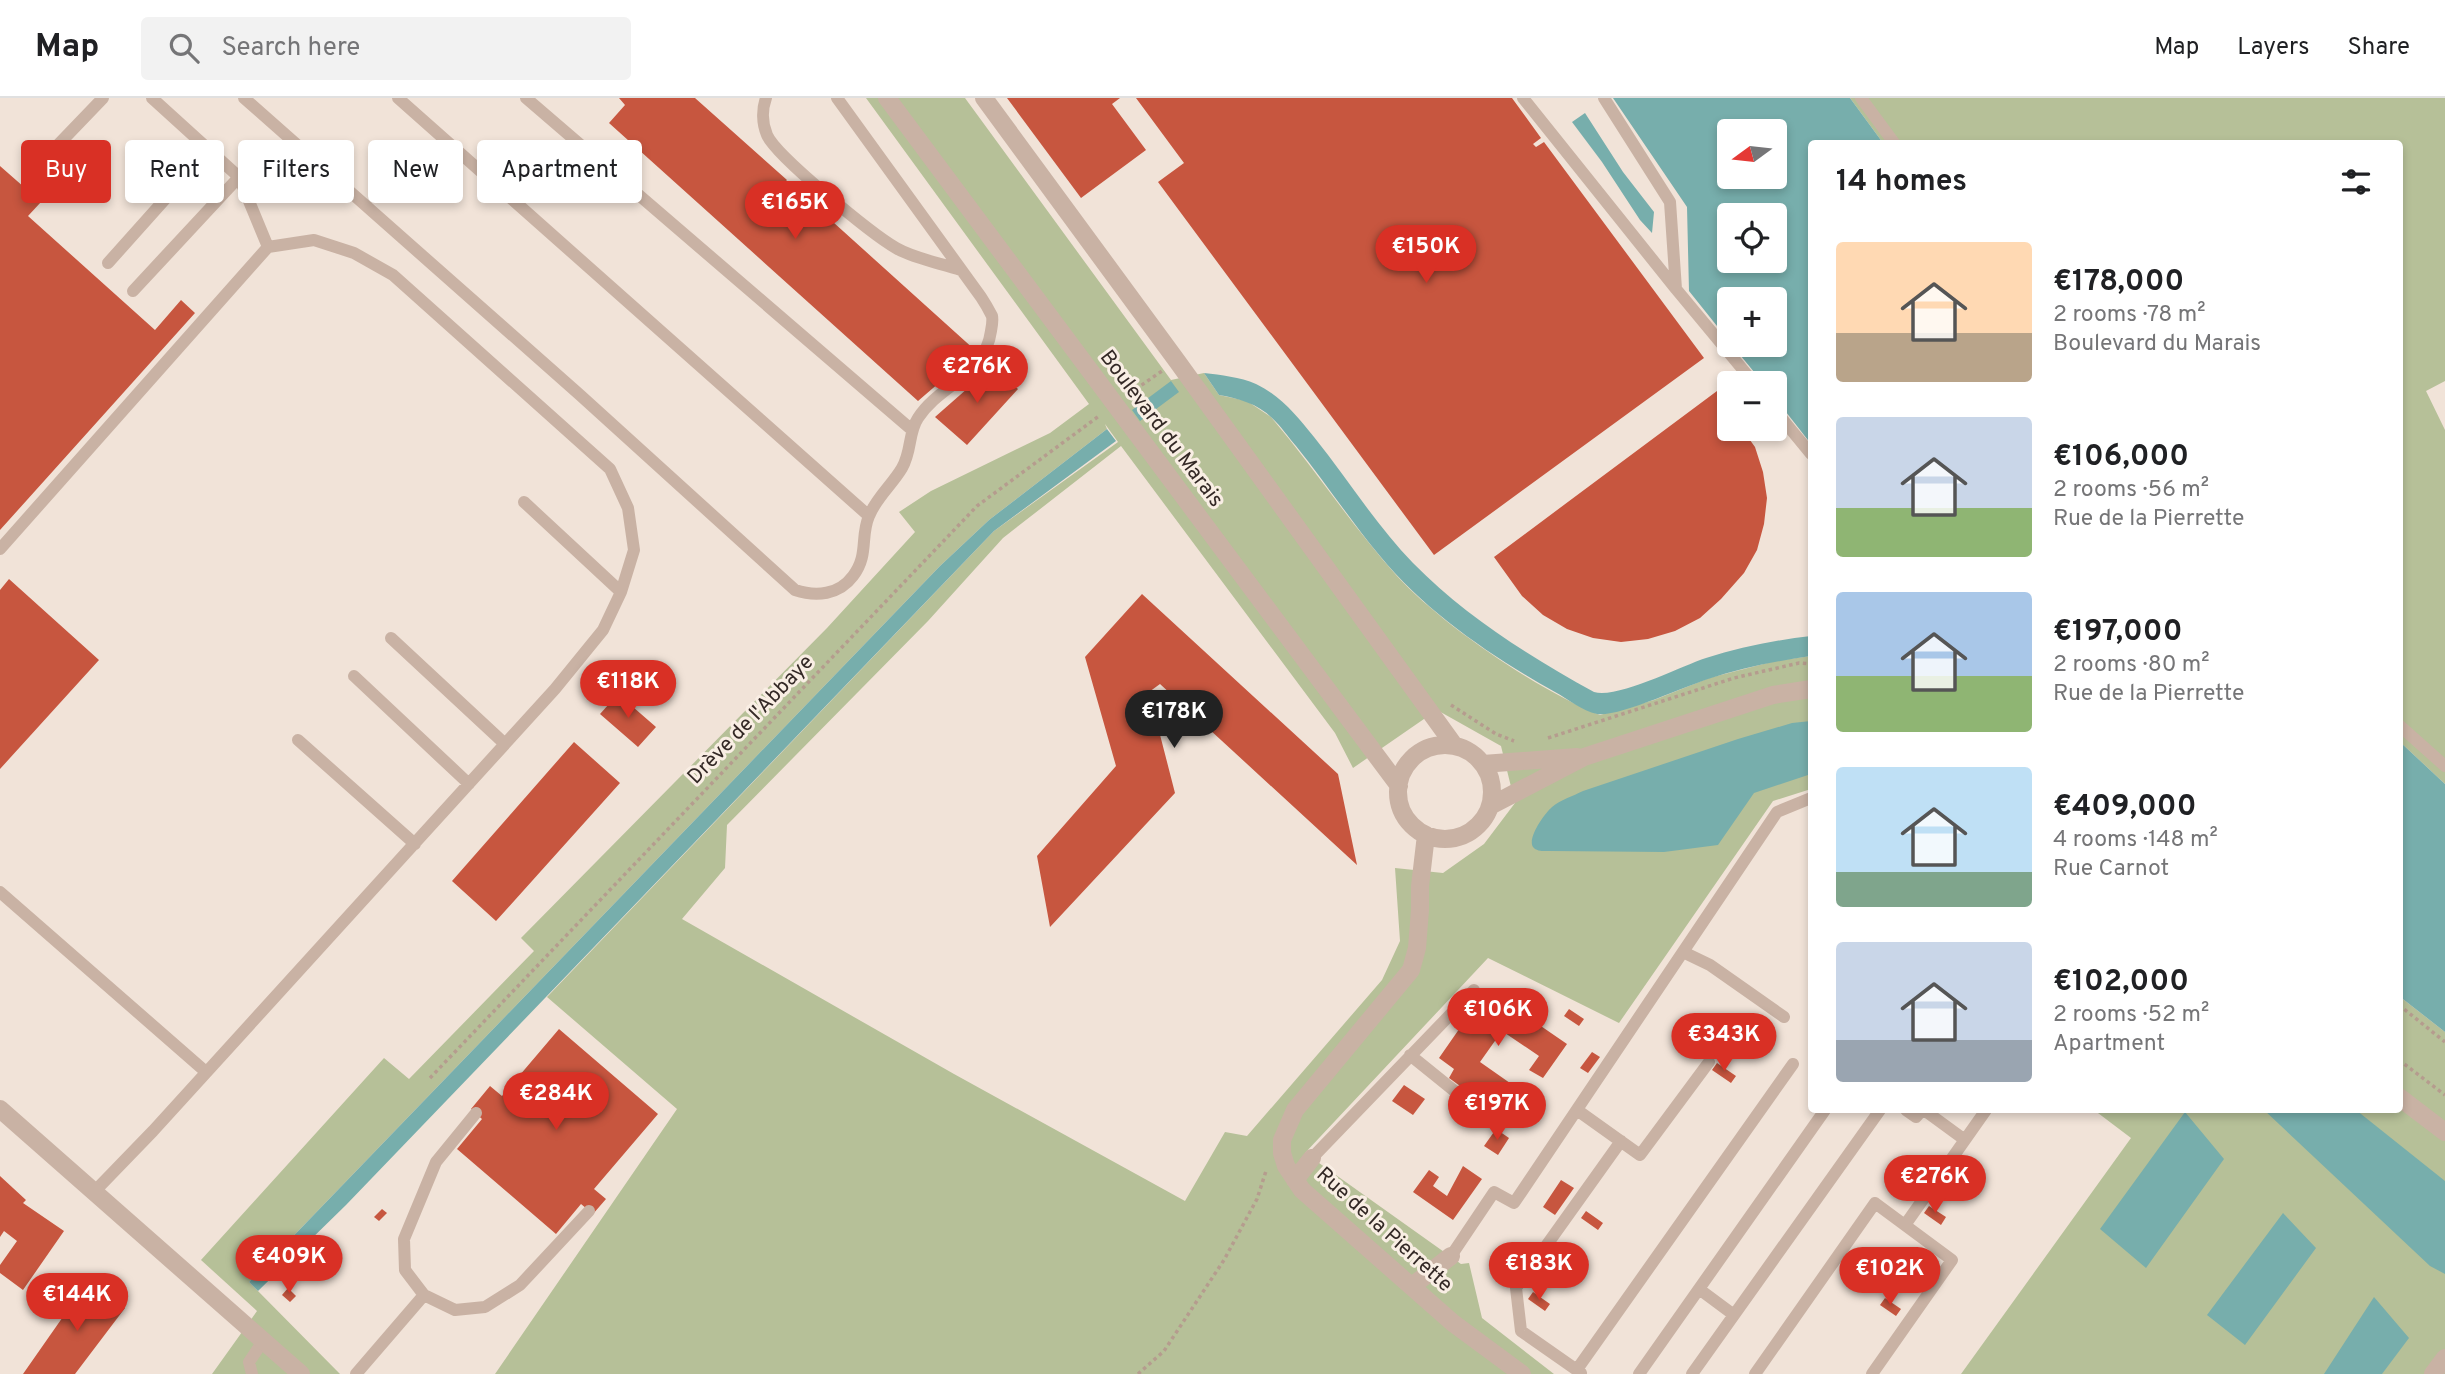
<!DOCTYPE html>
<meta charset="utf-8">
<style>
:root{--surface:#fff;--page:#f2f2f2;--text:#202124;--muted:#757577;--line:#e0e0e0;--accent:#d93025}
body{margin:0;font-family:Overpass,sans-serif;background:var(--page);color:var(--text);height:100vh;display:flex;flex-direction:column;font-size:26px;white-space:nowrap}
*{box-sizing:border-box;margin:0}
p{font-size:23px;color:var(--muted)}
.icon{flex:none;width:38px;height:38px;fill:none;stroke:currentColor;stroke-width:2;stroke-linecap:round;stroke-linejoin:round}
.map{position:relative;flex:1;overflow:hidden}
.details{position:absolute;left:1808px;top:42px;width:595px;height:973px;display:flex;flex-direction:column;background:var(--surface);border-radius:7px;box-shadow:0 4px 10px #0003}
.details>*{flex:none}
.top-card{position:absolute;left:21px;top:42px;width:665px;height:63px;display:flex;gap:14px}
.needle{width:46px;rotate:255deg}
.buttons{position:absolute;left:1717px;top:21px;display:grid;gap:14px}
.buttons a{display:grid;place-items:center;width:70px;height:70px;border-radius:7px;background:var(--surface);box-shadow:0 4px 10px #0003;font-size:35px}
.price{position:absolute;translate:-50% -60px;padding:0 16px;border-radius:24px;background:var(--accent);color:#fff;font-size:23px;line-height:46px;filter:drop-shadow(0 2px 4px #0008)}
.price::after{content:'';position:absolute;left:50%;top:42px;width:21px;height:16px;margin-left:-10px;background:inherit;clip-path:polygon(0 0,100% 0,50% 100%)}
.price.active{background:#222;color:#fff}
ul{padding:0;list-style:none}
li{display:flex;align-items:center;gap:21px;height:175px;padding:0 28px}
li span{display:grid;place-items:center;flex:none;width:196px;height:140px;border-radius:7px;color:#555}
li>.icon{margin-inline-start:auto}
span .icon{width:84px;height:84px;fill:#fffc;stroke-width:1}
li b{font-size:30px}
h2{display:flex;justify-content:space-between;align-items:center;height:84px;padding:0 28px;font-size:30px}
.chip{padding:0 24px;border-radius:7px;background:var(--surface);box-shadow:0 4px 10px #0003;font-size:24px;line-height:63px}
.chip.active{background:var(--accent);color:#fff}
header{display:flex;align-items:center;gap:42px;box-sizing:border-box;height:98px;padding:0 35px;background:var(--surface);border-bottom:2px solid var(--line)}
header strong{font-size:33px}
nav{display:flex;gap:38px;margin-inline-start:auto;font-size:24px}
.search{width:490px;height:63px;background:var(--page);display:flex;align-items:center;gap:18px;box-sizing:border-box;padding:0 24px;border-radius:7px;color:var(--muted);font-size:26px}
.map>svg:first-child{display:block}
.green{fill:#b6c098;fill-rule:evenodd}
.water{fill:#77aeac;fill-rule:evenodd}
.building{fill:#c7563f}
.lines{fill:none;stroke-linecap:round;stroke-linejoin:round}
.path{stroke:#b59c8e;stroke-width:3.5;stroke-dasharray:3.5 3.5;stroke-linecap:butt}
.service{stroke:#c9b2a4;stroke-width:12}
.minor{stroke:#c9b2a4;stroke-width:18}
.tertiary{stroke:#c9b2a4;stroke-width:18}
.labels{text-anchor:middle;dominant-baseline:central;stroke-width:6;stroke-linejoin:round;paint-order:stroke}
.street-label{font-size:21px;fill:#342926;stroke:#f9eee4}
</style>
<header>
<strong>Map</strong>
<div class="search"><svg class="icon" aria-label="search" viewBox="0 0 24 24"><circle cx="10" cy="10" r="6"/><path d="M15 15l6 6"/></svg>Search here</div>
<nav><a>Map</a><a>Layers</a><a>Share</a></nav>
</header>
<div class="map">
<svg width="2445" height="1276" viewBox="0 0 2445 1276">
<rect width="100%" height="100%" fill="#f1e3d8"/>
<path class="green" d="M 866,0 L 965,0 L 1171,282 L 1204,275 L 1219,297 L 1247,303 L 1271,319 C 1315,371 1352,428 1397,478 C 1442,527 1538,592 1600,617 L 1654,602 L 1709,580 L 1775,563 L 1811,558 L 1811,691 L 1773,703 L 1619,925 L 1488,860 L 1305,1055 L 1461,1166 L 1469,1165 L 1482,1220 L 1554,1276 L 495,1276 L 677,1011 L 547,899 L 994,433 L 1118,344 L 1105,326 L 1107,331 L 989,422 L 940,468 L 249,1184 L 340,1276 L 212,1276 L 257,1213 L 201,1162 L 384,960 L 409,981 L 534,853 L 521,840 L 827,530 L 915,434 L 899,414 L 931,393 L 1050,335 L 1089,306 ZM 1121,348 L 1335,635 L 1353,670 L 1437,612 L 1501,648 L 1515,705 L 1484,746 L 1443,775 L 1395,770 L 1400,843 L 1382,882 L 1247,1038 L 1225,1034 L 1185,1103 L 954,976 L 682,821 L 725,770 L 727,727 L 928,523 L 1003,440 Z
M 1850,0 L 2445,0 L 2445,283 L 2426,293 L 2445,332 L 2445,686 L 2399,643 L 2399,46 L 1883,45 Z
M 2399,898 L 2445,934 L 2445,1276 L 1961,1276 L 2131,1040 L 2094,1012 L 2399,1012 Z"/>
<path class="water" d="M 1613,0 L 1850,0 L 1883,45 L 1811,46 L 1811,346 L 1775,300 L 1774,285 L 1763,285 L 1732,247 L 1774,247 L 1774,201 L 1729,201 L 1729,243 L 1689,193 L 1687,109 ZM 1729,33 L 1774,33 L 1774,79 L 1729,79 ZM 1729,117 L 1774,117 L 1774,163 L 1729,163 Z
M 1585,15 L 1623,74 L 1654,114 L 1652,135 L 1640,122 L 1602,64 L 1572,24 Z
M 1204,275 C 1221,277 1240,279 1256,286 C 1281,298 1297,318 1314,339 C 1347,380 1376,427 1413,465 C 1465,518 1529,558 1594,594 C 1618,601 1681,568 1706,560 C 1740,549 1776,542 1811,538 L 1811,558 C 1777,563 1741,570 1708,581 C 1686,588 1616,620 1597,616 C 1582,613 1568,601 1555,594 C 1491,558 1427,515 1380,458 C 1350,422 1325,384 1296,348 C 1288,339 1281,328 1272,320 C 1258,306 1238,300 1219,297 Z
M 1171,283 L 1179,294 L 1140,323 L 1132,312 Z
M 1107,331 L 1116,343 L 994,433 L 346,1107 L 258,1193 L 249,1184 L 940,468 L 989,422 Z
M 1811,623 L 1811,676 L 1754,695 L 1718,747 L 1664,754 L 1550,753 C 1545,753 1537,754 1533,749 C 1527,740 1545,715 1552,709 C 1560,702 1573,698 1583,693 L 1738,641 L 1792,625 Z
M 2399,643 L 2445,686 L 2445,934 L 2399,898 Z
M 2264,1012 L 2356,1012 L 2445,1083 L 2445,1176 L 2430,1168 Z
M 2185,1014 L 2224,1061 L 2146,1170 L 2100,1131 Z
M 2283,1115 L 2316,1150 L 2245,1247 L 2207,1217 Z
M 2374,1199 L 2409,1240 L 2382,1276 L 2324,1276 Z"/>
<path class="building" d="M 619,0 L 695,0 L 787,82 L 775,96 L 811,128 L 823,115 L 976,253 L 918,303 L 609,25 L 625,7 Z
M 1007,0 L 1120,0 L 1112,6 L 1146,52 L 1081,100 Z
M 1136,0 L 1512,0 L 1541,40 L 1533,46 L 1536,49 L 1544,44 L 1704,260 L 1434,457 L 1158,84 L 1184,65 Z
M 300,66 L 315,80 L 304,94 L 288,79 Z
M 0,68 L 41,104 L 28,118 L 155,232 L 181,202 L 195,215 L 0,432 Z
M 993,268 L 1018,291 L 967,347 L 935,319 Z
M 1717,293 L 1729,311 L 1729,331 L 1742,331 L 1755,349 L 1763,374 L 1767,400 L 1764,426 L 1757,452 L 1744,475 L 1721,501 L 1700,520 L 1675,533 L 1648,541 L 1621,544 L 1593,540 L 1567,531 L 1543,517 L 1522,498 L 1494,459 Z
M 9,481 L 99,562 L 0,671 L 0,492 Z
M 1142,496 L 1338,676 L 1357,767 L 1160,586 L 1149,594 L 1175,695 L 1050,829 L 1037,758 L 1116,668 L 1085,559 Z
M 618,596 L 656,629 L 638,649 L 600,616 Z
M 574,644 L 620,685 L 496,823 L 452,783 Z
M 1487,891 L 1567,946 L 1543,980 L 1529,972 L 1539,958 L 1502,933 L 1480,964 L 1530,999 L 1518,1016 L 1473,984 L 1467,993 L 1449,980 L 1454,971 L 1439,960 Z
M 1569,911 L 1584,921 L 1579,928 L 1564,918 Z
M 559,931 L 658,1016 L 594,1091 L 606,1101 L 593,1116 L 581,1106 L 556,1136 L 457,1051 L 482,1021 L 471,1011 L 490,988 L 502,998 Z
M 1592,954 L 1600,959 L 1588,975 L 1580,970 Z
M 1717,965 L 1736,978 L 1731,985 L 1712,972 Z
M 1404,987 L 1425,1001 L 1413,1017 L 1392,1003 Z
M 1496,1031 L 1509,1040 L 1498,1057 L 1484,1048 Z
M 1463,1068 L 1482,1081 L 1453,1122 L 1413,1094 L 1429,1072 L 1439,1079 L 1433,1088 L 1447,1098 Z
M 0,1078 L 26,1102 L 23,1105 L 64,1133 L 23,1192 L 0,1175 L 0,1167 L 17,1143 L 4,1133 L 0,1139 Z
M 1561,1082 L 1574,1090 L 1555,1117 L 1543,1109 Z
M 1929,1108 L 1946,1119 L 1941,1127 L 1924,1115 Z
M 382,1111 L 387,1115 L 379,1123 L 374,1119 Z
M 1586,1113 L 1603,1125 L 1598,1132 L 1581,1120 Z
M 88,1183 L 125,1210 L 75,1276 L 23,1276 Z
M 288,1190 L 296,1198 L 290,1204 L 282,1197 Z
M 1533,1194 L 1550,1206 L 1545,1213 L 1528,1201 Z
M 1885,1200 L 1901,1211 L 1896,1218 L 1880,1207 Z"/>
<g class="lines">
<path class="path" d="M 1130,295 L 1162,273
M 1451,607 L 1496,636 L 1514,643
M 1548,640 L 1734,580 L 1799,565 L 1811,566
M 2399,907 L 2445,944
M 2399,962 L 2445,997
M 430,980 L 977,408 L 1099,318
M 1138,1276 L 1164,1253 L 1224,1162 L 1257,1101 L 1266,1073"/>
<path class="service" d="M 244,0 L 580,297 L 795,492 C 816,499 839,497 853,478 C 869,457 860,439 869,418 C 876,400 892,387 902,370 C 912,353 908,335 918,320 C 940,286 985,278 991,233 C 992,228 993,223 992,218 C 989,212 985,205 981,199 L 837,0
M 398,0 L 869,418
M 526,0 L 912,332
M 766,0 C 762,11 762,25 767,37 C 776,58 872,136 896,150 C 915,161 940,165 961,172
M 1523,0 L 1676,191
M 1604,0 L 1670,104 L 1676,191 L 1754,285
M 1861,0 L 1895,46
M 31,75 L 103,0
M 268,149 L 314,142 L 354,155 L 393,177 L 610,371 L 628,410 L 634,452 L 621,494
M 108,165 L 209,52
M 133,193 L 239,79
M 1774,311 L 1811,356
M 0,451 L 268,149 L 239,79 L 152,0
M 391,540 L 505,646
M 354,578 L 469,686
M 2399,627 L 2445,668
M 298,642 L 415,746
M 0,794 L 206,974
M 1683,854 L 1710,867 L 1784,919
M 1410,957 L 1462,999 L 1474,1001 L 1507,1022
M 1577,1012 L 1640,1057 L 1709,964
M 1906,1012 L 1916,1019 L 1922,1012
M 1924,1012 L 1965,1042
M 476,1015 L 436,1064 L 404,1141 L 405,1172 L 424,1197 L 455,1212 L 485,1209 L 520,1187 L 589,1113
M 1312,1060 L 1474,892
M 94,1094 L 153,1033 L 555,591 L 603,532 L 621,494 L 524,404
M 1905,1127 L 1986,1012
M 1451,1158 L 1494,1094 L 1514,1105 L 1777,714 L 1811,700
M 1699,1191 L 1734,1217
M 1578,1270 L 1793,966
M 1581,1275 L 1521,1233 L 1516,1190 L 1621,1043
M 252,1276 L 249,1264 L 263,1243
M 356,1276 L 424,1197
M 1639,1276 L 1825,1012
M 1692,1276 L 1880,1012
M 1755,1276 L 1875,1105 L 1952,1162 L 1872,1276"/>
<path class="minor" d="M 887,0 L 1399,688
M 984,0 L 1177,263 L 1454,647
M1398 694a47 47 0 1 1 94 0a47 47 0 1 1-94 0Z
M 1483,666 L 1577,659
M 1490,708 L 1584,659 L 1773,597 L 1811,591
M 1426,737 L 1420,788 L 1420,812 L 1417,850 L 1411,872 L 1295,1012 L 1282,1042 L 1282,1055 L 1286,1068 L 1302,1092 L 1453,1225 L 1522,1276
M 2399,999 L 2445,1034
M 1295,1082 L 1312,1060
M 1412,1188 L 1451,1158
M 2433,1276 L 2445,1260"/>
<path class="tertiary" d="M 0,1011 L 301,1276"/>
</g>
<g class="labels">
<g class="street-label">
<text transform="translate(1161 331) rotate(53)">Boulevard du Marais</text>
<text transform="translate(751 622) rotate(-46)">Drève de l'Abbaye</text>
<text transform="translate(1384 1132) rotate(42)">Rue de la Pierrette</text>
</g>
</g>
</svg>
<div class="buttons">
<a><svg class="needle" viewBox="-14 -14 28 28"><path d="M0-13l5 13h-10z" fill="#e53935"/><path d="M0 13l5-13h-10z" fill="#757577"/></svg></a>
<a><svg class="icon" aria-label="locate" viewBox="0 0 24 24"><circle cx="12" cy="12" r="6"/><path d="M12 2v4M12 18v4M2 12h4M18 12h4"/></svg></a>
<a>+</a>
<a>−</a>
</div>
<b class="price" style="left:795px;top:143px">€165K</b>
<b class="price" style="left:1426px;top:187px">€150K</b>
<b class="price" style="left:977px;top:307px">€276K</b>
<b class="price" style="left:628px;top:622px">€118K</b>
<b class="price active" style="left:1174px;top:652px">€178K</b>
<b class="price" style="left:1498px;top:950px">€106K</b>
<b class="price" style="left:1724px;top:975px">€343K</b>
<b class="price" style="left:556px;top:1034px">€284K</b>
<b class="price" style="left:1497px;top:1044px">€197K</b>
<b class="price" style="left:1935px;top:1117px">€276K</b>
<b class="price" style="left:289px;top:1197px">€409K</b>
<b class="price" style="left:1539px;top:1204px">€183K</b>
<b class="price" style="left:1890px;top:1209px">€102K</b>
<b class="price" style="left:77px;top:1235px">€144K</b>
<div class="top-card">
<a class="chip active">Buy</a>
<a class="chip">Rent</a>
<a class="chip">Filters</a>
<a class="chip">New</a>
<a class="chip">Apartment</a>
</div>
<section class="details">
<h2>14 homes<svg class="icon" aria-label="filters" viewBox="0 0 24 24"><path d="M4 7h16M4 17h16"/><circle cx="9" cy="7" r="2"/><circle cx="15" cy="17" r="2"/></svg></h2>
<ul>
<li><span style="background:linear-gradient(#ffd9b3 65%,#b9a48a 0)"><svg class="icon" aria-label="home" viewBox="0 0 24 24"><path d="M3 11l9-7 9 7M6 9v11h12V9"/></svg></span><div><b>€178,000</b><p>2 rooms · 78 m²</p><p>Boulevard du Marais</p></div></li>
<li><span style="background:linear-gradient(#c9d6e8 65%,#8fb573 0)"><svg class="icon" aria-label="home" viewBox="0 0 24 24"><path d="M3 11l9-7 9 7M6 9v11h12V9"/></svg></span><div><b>€106,000</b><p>2 rooms · 56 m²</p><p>Rue de la Pierrette</p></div></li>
<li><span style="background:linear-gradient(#a9c7e8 60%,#8fb573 0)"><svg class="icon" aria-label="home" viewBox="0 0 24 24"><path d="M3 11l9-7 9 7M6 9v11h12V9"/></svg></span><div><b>€197,000</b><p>2 rooms · 80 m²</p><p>Rue de la Pierrette</p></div></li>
<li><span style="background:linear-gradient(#bfe0f5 75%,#7fa58c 0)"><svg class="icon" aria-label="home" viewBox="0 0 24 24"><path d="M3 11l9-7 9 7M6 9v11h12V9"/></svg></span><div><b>€409,000</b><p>4 rooms · 148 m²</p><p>Rue Carnot</p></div></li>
<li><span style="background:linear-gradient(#c9d6e8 70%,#9aa5b1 0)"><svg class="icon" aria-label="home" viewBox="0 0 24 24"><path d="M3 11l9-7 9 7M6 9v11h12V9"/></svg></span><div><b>€102,000</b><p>2 rooms · 52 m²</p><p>Apartment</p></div></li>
</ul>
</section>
</div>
